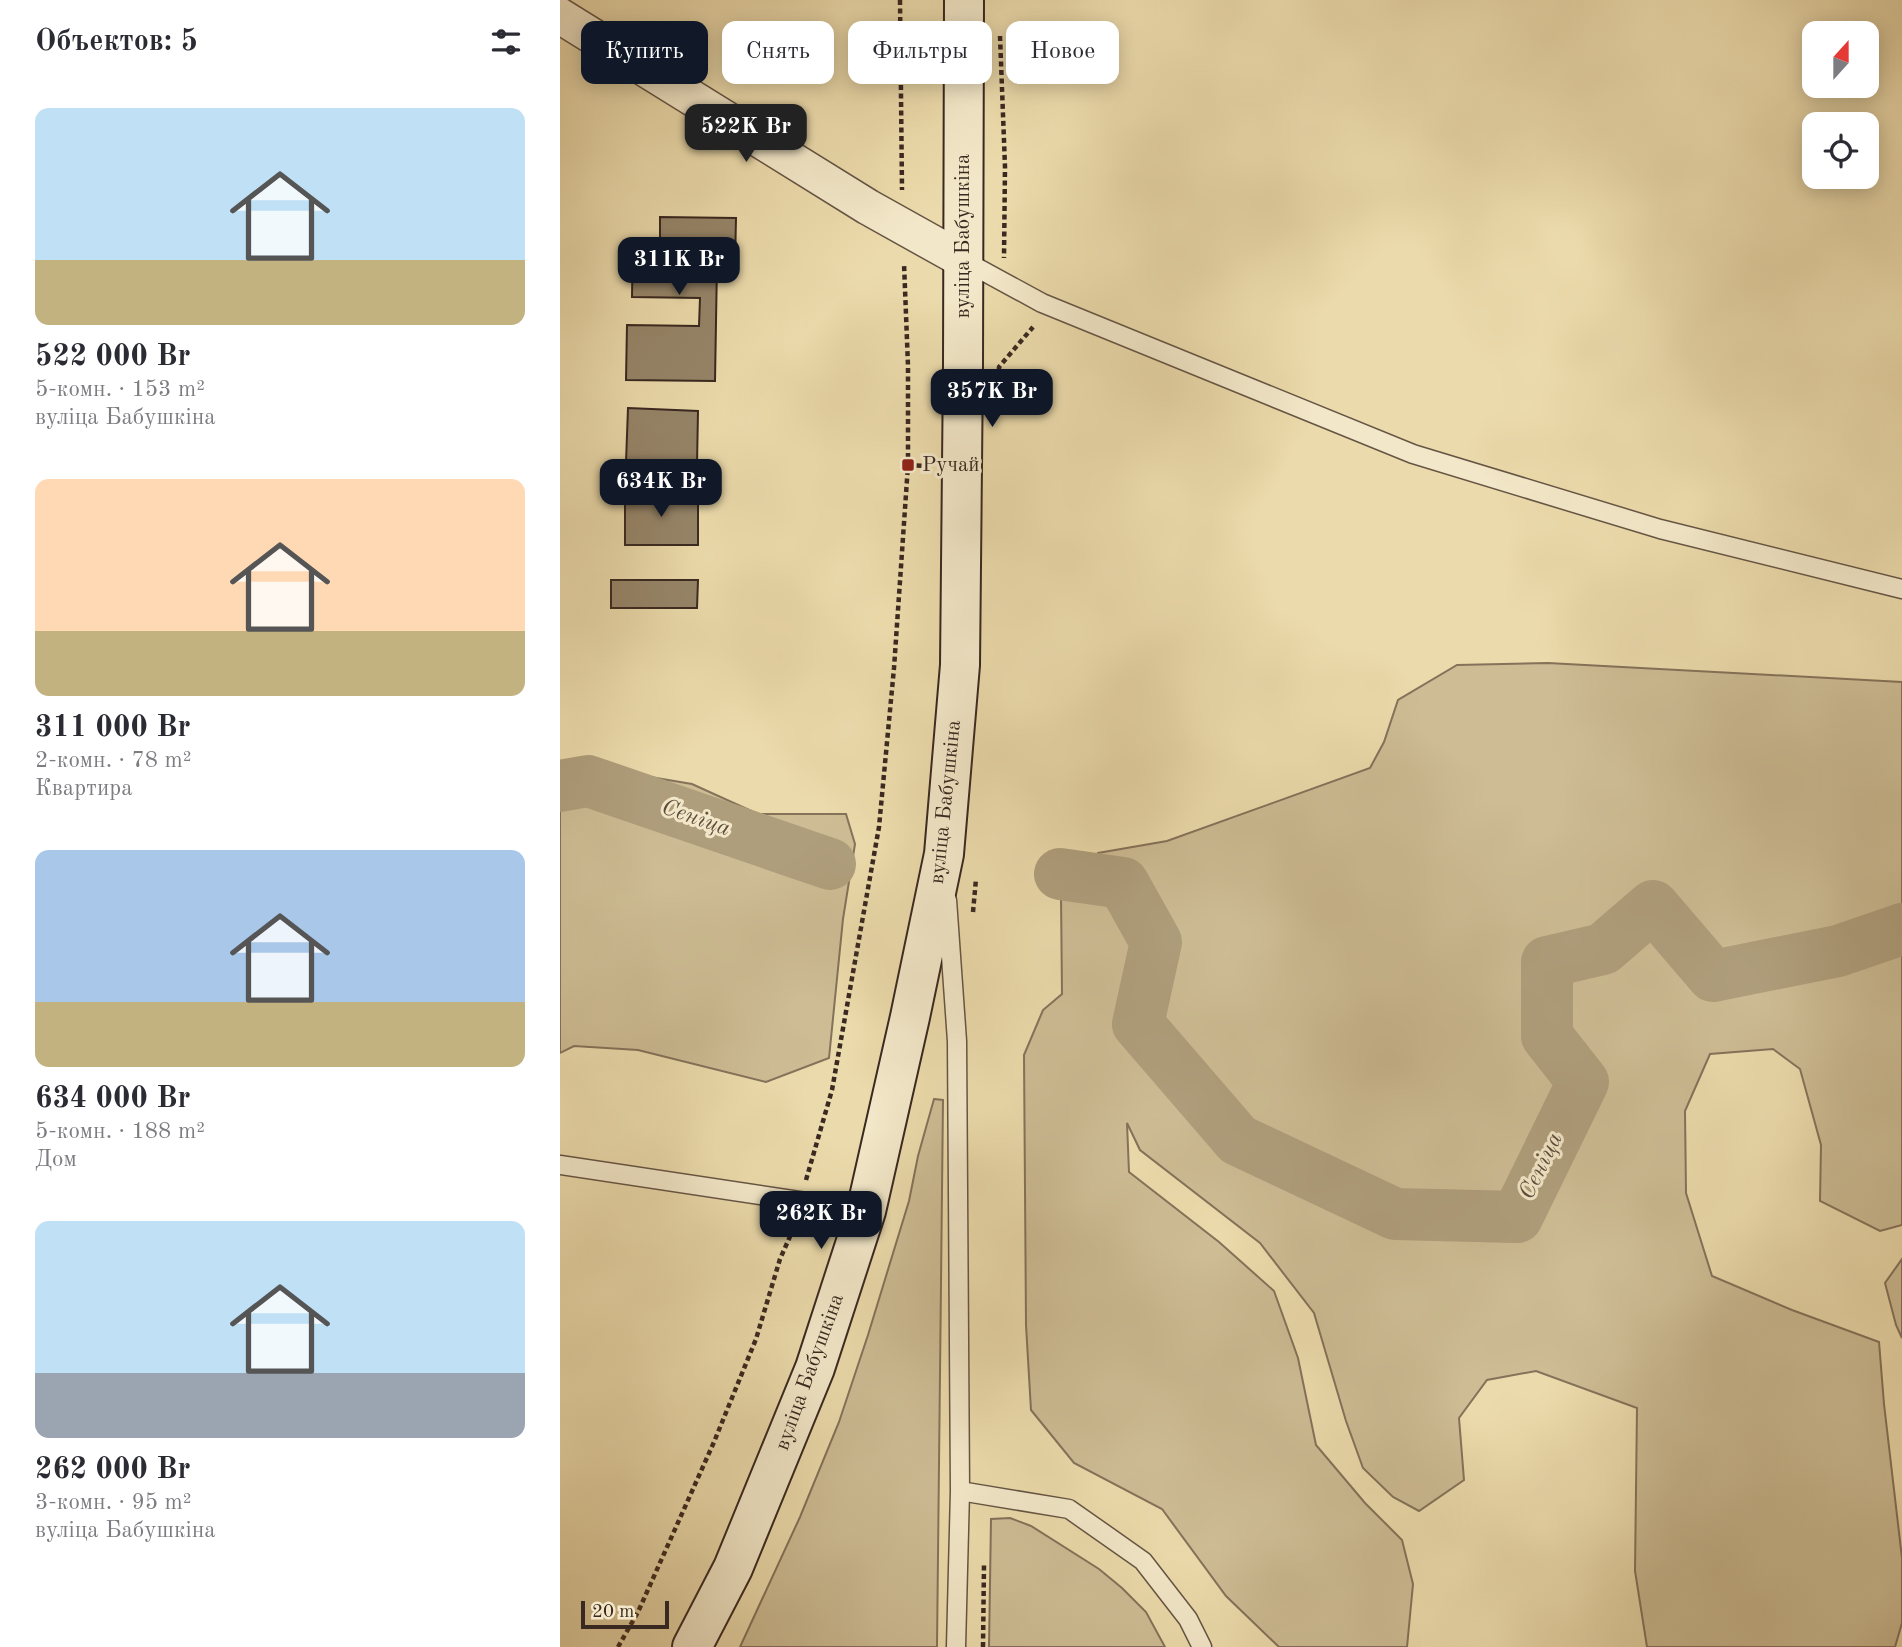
<!DOCTYPE html>
<html lang="ru">
<meta charset="utf-8">
<style>
:root{--surface:#fff;--page:#f2f2f3;--text:#2b2b33;--muted:#7c7c81;--accent:#111827}
body{margin:0;font-family:"Old Standard TT",serif;background:var(--page);color:var(--text);height:100vh;display:flex;flex-direction:column;font-size:26px;white-space:nowrap}
*{box-sizing:border-box;margin:0}
p{font-size:23px;color:var(--muted)}
.icon{flex:none;width:38px;height:38px;fill:none;stroke:currentColor;stroke-width:2;stroke-linecap:round;stroke-linejoin:round}
.map{position:relative;flex:1;overflow:hidden}
.panel{display:flex;flex-direction:column;background:var(--surface);width:560px}
.panel>*{flex:none}
.hud{position:absolute;left:21px;top:21px;width:665px;height:63px;display:flex;gap:14px}
.needle{width:46px;rotate:21deg}
.buttons{position:absolute;left:1242px;top:21px;display:grid;gap:14px}
.buttons a{display:grid;place-items:center;width:77px;height:77px;border-radius:14px;background:var(--surface);box-shadow:0 4px 18px #0003;font-size:35px}
.scale{position:absolute;left:21px;bottom:18px;width:88px;box-sizing:border-box;padding-left:7px;border:4px solid #3a2921;border-top:0;font-size:19px;line-height:24px;white-space:nowrap;color:#3a2921;-webkit-text-stroke:5px #f2e7c8;paint-order:stroke}
.price{position:absolute;translate:-50% -60px;padding:0 16px;border-radius:14px;background:var(--accent);color:#fff;font-size:23px;line-height:46px;filter:drop-shadow(0 2px 4px #0008)}
.price::after{content:'';position:absolute;left:50%;top:42px;width:21px;height:16px;margin-left:-10px;background:inherit;clip-path:polygon(0 0,100% 0,50% 100%)}
.price.active{background:#222;color:#fff}
ul{padding:0;list-style:none}
li{display:grid;align-content:center;gap:14px;height:371px;padding:0 35px}
li span{display:grid;place-items:center;height:217px;border-radius:14px;color:#555}
li>.icon{margin-inline-start:auto}
span .icon{width:126px;height:126px;fill:#fffc;stroke-width:1}
li b{font-size:30px}
h2{display:flex;justify-content:space-between;align-items:center;height:84px;padding:0 35px;font-size:30px}
.pill{padding:0 24px;border-radius:14px;background:var(--surface);box-shadow:0 4px 18px #0003;font-size:24px;line-height:63px}
.pill.active{background:var(--accent);color:#fff}
main{display:flex;flex:1;min-height:0}
.map>svg:first-child{display:block}
.green{fill:#cdbc94;stroke:#84725a;stroke-width:2}
.lines{fill:none;stroke-linecap:round;stroke-linejoin:round}
.river{stroke:#af9e7c;stroke-width:52}
.building{fill:#968569;stroke:#3a2921;stroke-width:2}
.lane-casing{stroke:#654;stroke-width:21}
.street-casing{stroke:#654;stroke-width:38}
.secondary-casing{stroke:#3a2921;stroke-width:42}
.path{stroke:#3a2921;stroke-width:4.5;stroke-dasharray:5 3.5;stroke-linecap:butt}
.lane{stroke:#f2e7c8;stroke-width:18}
.street{stroke:#f2e7c8;stroke-width:35}
.secondary{stroke:#f2e7c8;stroke-width:38}
.poi-dot{fill:#8f2418;stroke:#f2e7c8;stroke-width:2.5}
.labels{text-anchor:middle;dominant-baseline:central;stroke-width:6;stroke-linejoin:round;paint-order:stroke}
.street-label{font-size:21px;fill:#3a2921;stroke:#f2e7c8}
.poi-label{font-size:21px;fill:#3a2921;stroke:#f2e7c8;text-anchor:start}
.water-label{font-size:23px;font-style:italic;fill:#5d4c3c;stroke:#f2e7c8}
</style>
<main>
<section class="panel">
<h2>Объектов: 5<svg class="icon" aria-label="filters" viewBox="0 0 24 24"><path d="M4 7h16M4 17h16"/><circle cx="9" cy="7" r="2"/><circle cx="15" cy="17" r="2"/></svg></h2>
<ul>
<li><span style="background:linear-gradient(#bfe0f5 70%,#c2b280 0)"><svg class="icon" aria-label="home" viewBox="0 0 24 24"><path d="M3 11l9-7 9 7M6 9v11h12V9"/></svg></span><div><b>522 000 Br</b><p>5-комн. · 153 m²</p><p>вуліца Бабушкіна</p></div></li>
<li><span style="background:linear-gradient(#ffd9b3 70%,#c2b280 0)"><svg class="icon" aria-label="home" viewBox="0 0 24 24"><path d="M3 11l9-7 9 7M6 9v11h12V9"/></svg></span><div><b>311 000 Br</b><p>2-комн. · 78 m²</p><p>Квартира</p></div></li>
<li><span style="background:linear-gradient(#a9c7e8 70%,#c2b280 0)"><svg class="icon" aria-label="home" viewBox="0 0 24 24"><path d="M3 11l9-7 9 7M6 9v11h12V9"/></svg></span><div><b>634 000 Br</b><p>5-комн. · 188 m²</p><p>Дом</p></div></li>
<li><span style="background:linear-gradient(#bfe0f5 70%,#9aa5b1 0)"><svg class="icon" aria-label="home" viewBox="0 0 24 24"><path d="M3 11l9-7 9 7M6 9v11h12V9"/></svg></span><div><b>262 000 Br</b><p>3-комн. · 95 m²</p><p>вуліца Бабушкіна</p></div></li>
</ul>
</section>
<div class="map">
<svg width="1342" height="1647" viewBox="0 0 1342 1647">
<rect width="100%" height="100%" fill="#ebdaab"/>
<filter id="stains"><feTurbulence type="fractalNoise" baseFrequency=".00286" numOctaves="4"/><feColorMatrix values="0 0 0 0 .2 0 0 0 0 .09 0 0 0 0 .02 0 0 0 .5 -.17"/></filter>
<radialGradient id="worn" r=".72"><stop offset=".6" stop-color="#630" stop-opacity="0"/><stop offset="1" stop-color="#630" stop-opacity=".3"/></radialGradient>
<path class="green" d="M 988,663 L 1342,682 L 1342,1225 L 1320,1231 L 1260,1201 L 1261,1145 L 1240,1069 L 1213,1049 L 1150,1054 L 1125,1111 L 1126,1193 L 1152,1276 L 1232,1310 L 1319,1342 L 1324,1404 L 1342,1558 L 1342,1623 L 1335,1647 L 1087,1647 L 1075,1571 L 1077,1408 L 976,1371 L 927,1380 L 899,1418 L 904,1480 L 859,1511 L 833,1497 L 803,1468 L 786,1421 L 754,1313 L 700,1243 L 580,1150 L 567,1123 L 569,1172 L 659,1242 L 714,1291 L 738,1358 L 756,1445 L 805,1503 L 842,1540 L 853,1584 L 847,1647 L 719,1647 L 666,1596 L 602,1509 L 514,1463 L 471,1410 L 466,1325 L 464,1055 L 483,1010 L 502,994 L 501,895 L 538,853 L 607,841 L 810,768 L 824,742 L 838,700 L 897,665 Z
M 13,764 L 132,784 L 198,814 L 286,814 L 295,844 L 283,919 L 269,1058 L 206,1082 L 78,1050 L 14,1046 L 0,1053 L 0,765 Z
M 374,1099 L 383,1100 L 377,1647 L 180,1647 L 240,1517 L 279,1422 L 308,1335 L 349,1201 L 358,1156 Z
M 1342,1259 L 1342,1338 L 1336,1325 L 1325,1283 Z
M 450,1518 L 471,1526 L 539,1569 L 562,1588 L 586,1612 L 605,1647 L 429,1647 L 431,1519 Z"/>
<g class="lines">
<path class="river" d="M 0,786 L 28,781 L 270,864
M 500,874 L 563,883 L 596,942 L 578,1024 L 678,1140 L 835,1214 L 957,1217 L 1023,1082 L 987,1036 L 987,962 L 1043,949 L 1093,906 L 1153,976 L 1278,951 L 1342,929"/>
</g>
<path class="building" d="M 100,217 L 176,218 L 175,264 L 157,263 L 155,381 L 66,380 L 67,325 L 139,326 L 140,298 L 72,297 L 73,238 L 100,239 Z
M 68,408 L 138,411 L 137,465 L 66,462 Z
M 65,493 L 138,494 L 138,545 L 65,545 Z
M 51,580 L 138,580 L 137,608 L 51,608 Z"/>
<g class="lines">
<g class="lane-casing">
<path id="lane" d="M 403,260 L 482,303 L 853,454 L 1100,529 L 1342,589
M 387,900 L 397,1041 L 400,1491 L 396,1647
M 0,1165 L 306,1211
M 400,1491 L 509,1509 L 583,1561 L 628,1619 L 642,1647"/>
</g>
<g class="street-casing">
<path id="street" d="M 0,16 L 308,207 L 403,260"/>
</g>
<g class="secondary-casing">
<path id="secondary" d="M 132,1647 L 173,1568 L 255,1368 L 306,1211 L 350,1017 L 384,854 L 400,665 L 403,366 L 404,0"/>
</g>
<path class="path" d="M 340,0 L 342,190
M 440,36 L 445,167 L 444,258
M 439,370 L 439,367 L 473,327
M 348,465 L 368,466
M 413,912 L 416,879
M 246,1180 L 272,1090 L 319,827 L 334,668 L 348,465 L 348,366 L 344,263
M 58,1647 L 78,1612 L 154,1442 L 196,1339 L 220,1259 L 236,1223
M 423,1647 L 424,1564"/>
<use href="#lane" class="lane"/>
<use href="#street" class="street"/>
<use href="#secondary" class="secondary"/>
</g>
<rect class="poi-dot" x="341" y="458" width="14" height="14" rx="3.5"/>
<g class="labels">
<g class="street-label">
<text transform="translate(403 236) rotate(-90)">вуліца Бабушкіна</text>
<text transform="translate(386 802) rotate(-84)">вуліца Бабушкіна</text>
<text transform="translate(250 1372) rotate(-70)">вуліца Бабушкіна</text>
</g>
<g class="poi-label">
<text x="362" y="465">Ручай</text>
</g>
<g class="water-label">
<text transform="translate(136 818) rotate(19)">Сеніца</text>
<text transform="translate(981 1166) rotate(-64)">Сеніца</text>
</g>
</g>
<rect width="100%" height="100%" filter="url(#stains)"/>
<rect width="100%" height="100%" fill="url(#worn)"/>
</svg>
<div class="buttons">
<a><svg class="needle" viewBox="-14 -14 28 28"><path d="M0-13l5 13h-10z" fill="#e53935"/><path d="M0 13l5-13h-10z" fill="#7c7c81"/></svg></a>
<a><svg class="icon" aria-label="locate" viewBox="0 0 24 24"><circle cx="12" cy="12" r="6"/><path d="M12 2v4M12 18v4M2 12h4M18 12h4"/></svg></a>
</div>
<div class="scale">20 m</div>
<b class="price active" style="left:186px;top:164px">522K Br</b>
<b class="price" style="left:119px;top:297px">311K Br</b>
<b class="price" style="left:432px;top:429px">357K Br</b>
<b class="price" style="left:101px;top:519px">634K Br</b>
<b class="price" style="left:261px;top:1251px">262K Br</b>
<div class="hud">
<a class="pill active">Купить</a>
<a class="pill">Снять</a>
<a class="pill">Фильтры</a>
<a class="pill">Новое</a>
</div>
</div>
</main>
